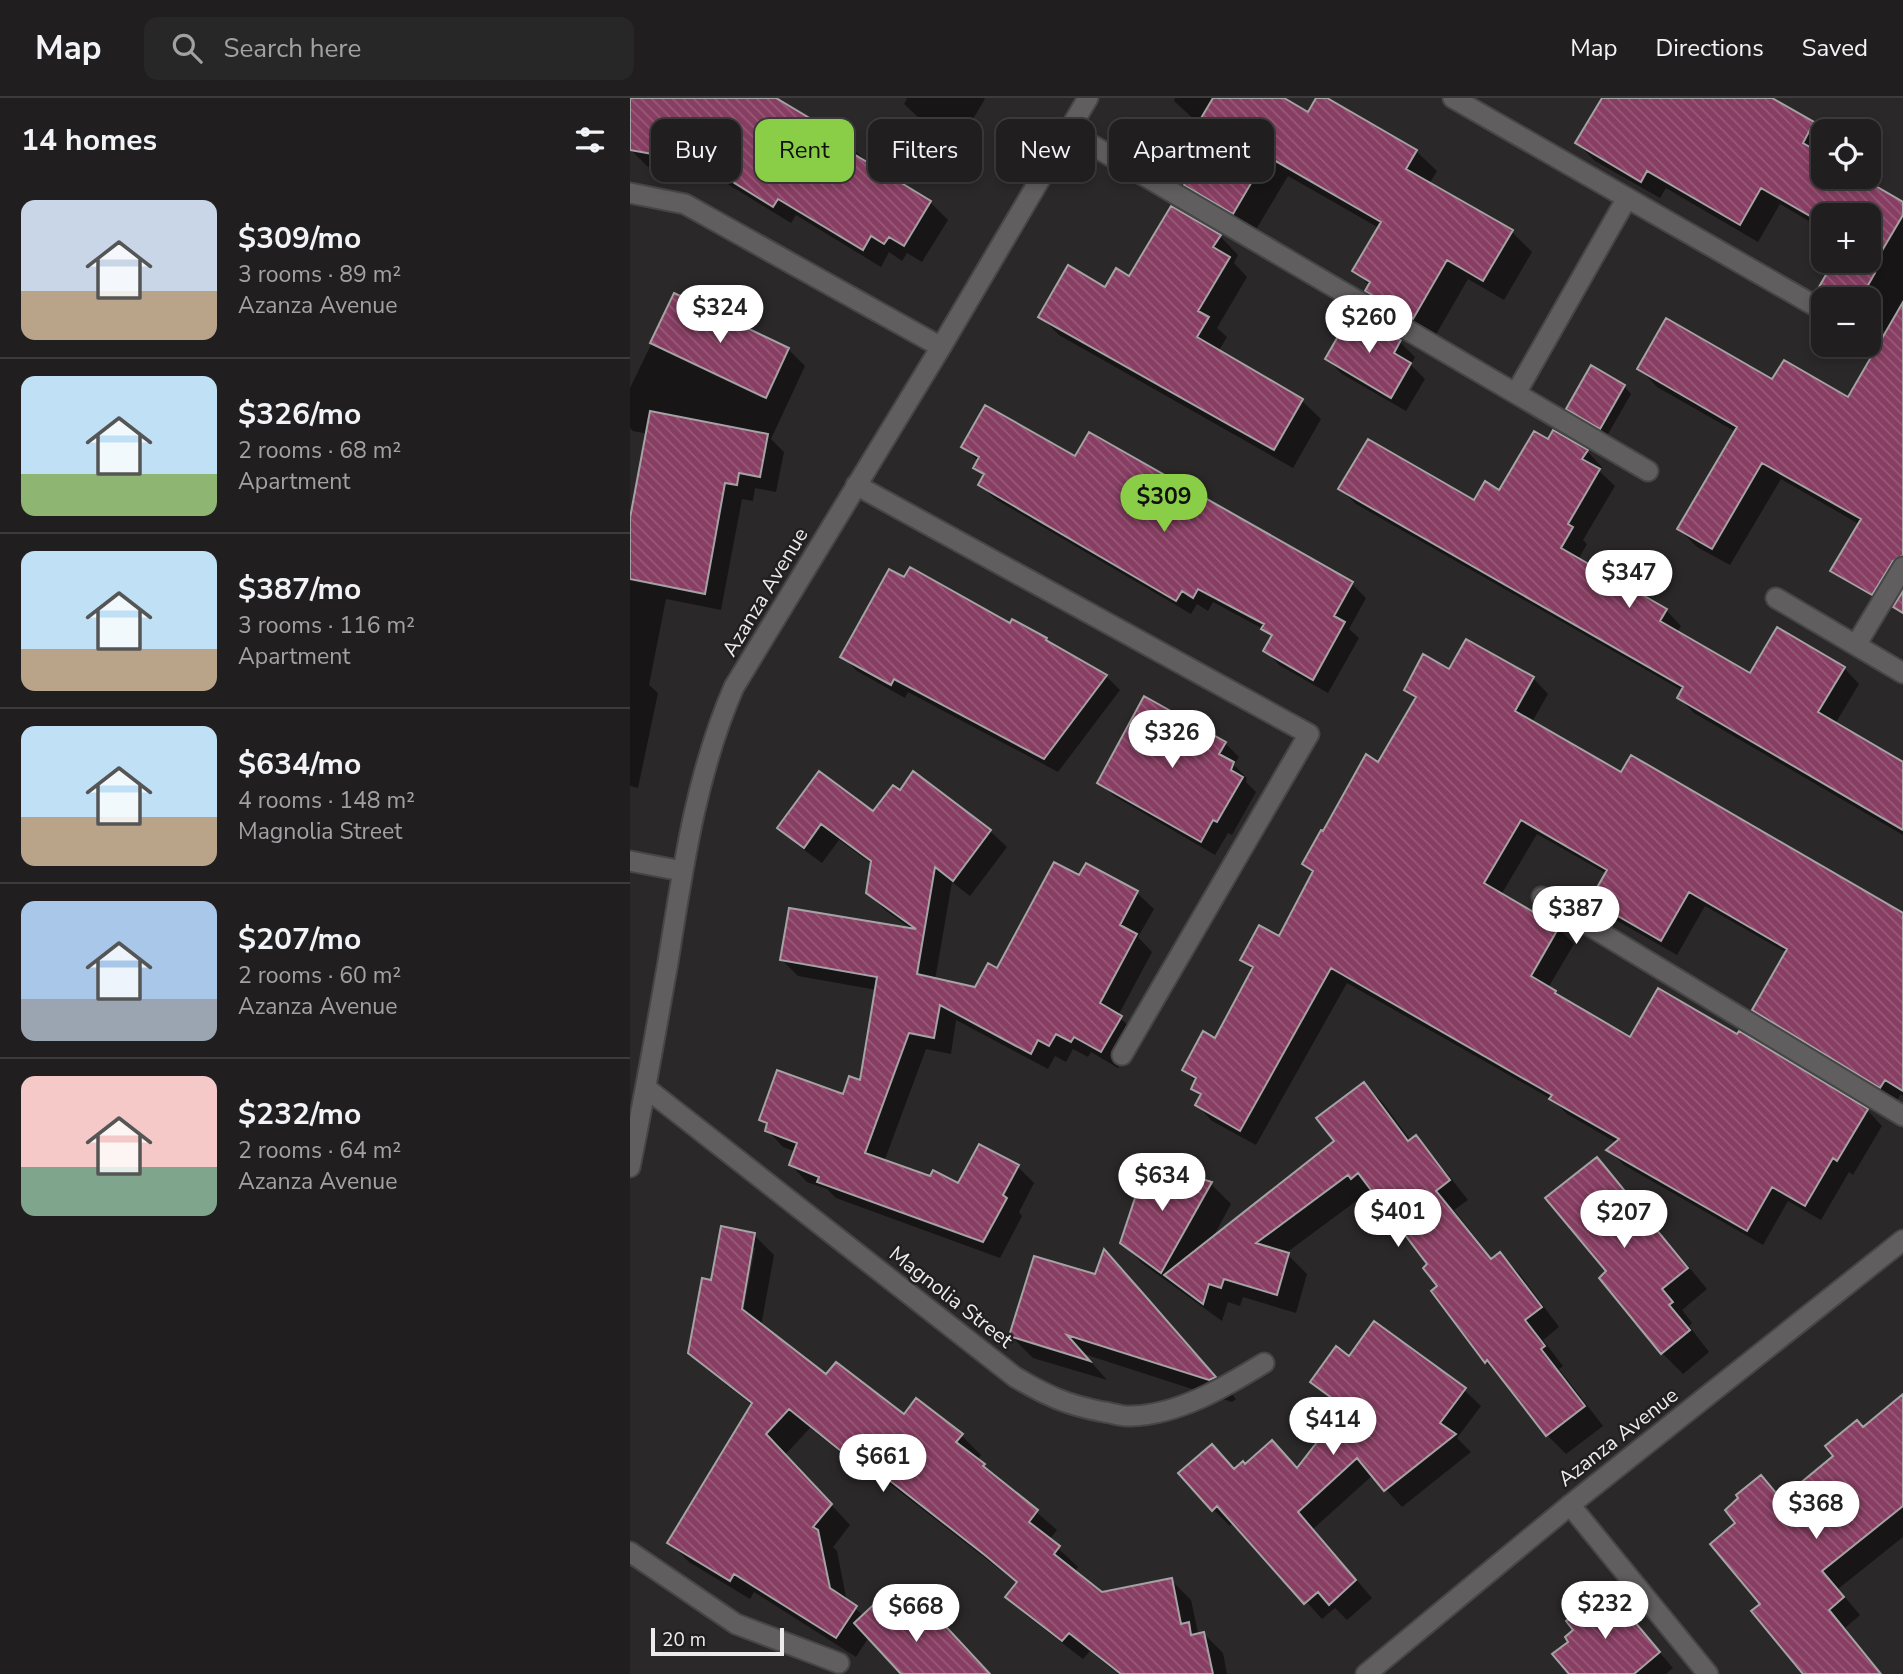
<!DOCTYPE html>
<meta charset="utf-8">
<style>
:root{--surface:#201e1f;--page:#282728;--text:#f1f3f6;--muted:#a2a2a4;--line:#3d3c3d;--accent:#8ace47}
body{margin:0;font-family:"Nunito Sans",sans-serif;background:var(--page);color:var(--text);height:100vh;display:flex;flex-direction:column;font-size:26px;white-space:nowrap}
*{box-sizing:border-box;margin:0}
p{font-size:23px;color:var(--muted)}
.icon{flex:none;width:38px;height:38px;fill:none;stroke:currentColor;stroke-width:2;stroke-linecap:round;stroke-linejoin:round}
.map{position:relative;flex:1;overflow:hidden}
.panel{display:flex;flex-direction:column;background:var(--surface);width:630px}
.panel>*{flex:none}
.top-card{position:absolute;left:21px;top:21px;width:665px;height:63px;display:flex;gap:14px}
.tools{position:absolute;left:1181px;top:21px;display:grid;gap:14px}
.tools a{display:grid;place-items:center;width:70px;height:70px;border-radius:14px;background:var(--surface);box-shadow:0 4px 10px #0003,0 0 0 2px var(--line);font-size:35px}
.scale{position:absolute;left:21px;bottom:18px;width:133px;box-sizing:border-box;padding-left:7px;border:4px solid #edecec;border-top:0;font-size:19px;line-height:24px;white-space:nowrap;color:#edecec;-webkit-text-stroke:5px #211f20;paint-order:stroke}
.price{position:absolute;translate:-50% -60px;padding:0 16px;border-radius:24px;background:#fff;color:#222;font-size:23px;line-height:46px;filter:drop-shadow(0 2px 4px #0008)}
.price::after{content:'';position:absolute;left:50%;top:42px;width:21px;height:16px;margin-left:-10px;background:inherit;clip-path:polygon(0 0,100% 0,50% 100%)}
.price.selected{background:var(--accent);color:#111}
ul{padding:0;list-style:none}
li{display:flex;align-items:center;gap:21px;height:175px;padding:0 21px}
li+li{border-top:2px solid var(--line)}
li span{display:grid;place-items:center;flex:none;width:196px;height:140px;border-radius:14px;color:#555}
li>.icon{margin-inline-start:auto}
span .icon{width:84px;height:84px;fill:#fffc;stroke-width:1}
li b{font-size:30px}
h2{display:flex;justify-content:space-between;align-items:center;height:84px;padding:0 21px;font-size:30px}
.tag{padding:0 24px;border-radius:14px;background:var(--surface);box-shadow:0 4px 10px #0003,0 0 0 2px var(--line);font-size:24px;line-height:63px}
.tag.selected{background:var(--accent);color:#111}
header{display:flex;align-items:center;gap:42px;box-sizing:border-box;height:98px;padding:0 35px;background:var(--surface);border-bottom:2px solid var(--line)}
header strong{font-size:33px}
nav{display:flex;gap:38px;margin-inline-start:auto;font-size:24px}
.search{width:490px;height:63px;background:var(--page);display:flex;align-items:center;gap:18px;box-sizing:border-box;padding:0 24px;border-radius:14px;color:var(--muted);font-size:26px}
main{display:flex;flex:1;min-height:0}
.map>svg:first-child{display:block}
.shadow{fill:#0007;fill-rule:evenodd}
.building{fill:url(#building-back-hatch);stroke:#a5a2a3;stroke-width:2}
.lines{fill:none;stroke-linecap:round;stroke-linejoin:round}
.service-casing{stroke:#474646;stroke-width:23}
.minor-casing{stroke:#474646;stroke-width:23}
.service{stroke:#615e5f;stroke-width:19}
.minor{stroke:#615e5f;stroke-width:19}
.labels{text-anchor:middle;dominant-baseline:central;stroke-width:5;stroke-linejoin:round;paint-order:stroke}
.street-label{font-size:21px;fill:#edecec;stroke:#211f20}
</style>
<header>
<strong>Map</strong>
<div class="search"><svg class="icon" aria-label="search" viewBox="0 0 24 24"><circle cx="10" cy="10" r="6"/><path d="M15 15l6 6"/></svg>Search here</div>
<nav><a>Map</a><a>Directions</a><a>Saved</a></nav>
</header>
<main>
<section class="panel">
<h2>14 homes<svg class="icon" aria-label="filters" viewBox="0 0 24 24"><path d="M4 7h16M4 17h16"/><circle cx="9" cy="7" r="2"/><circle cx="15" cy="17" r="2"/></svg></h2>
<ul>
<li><span style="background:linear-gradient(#c9d6e8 65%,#b9a48a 0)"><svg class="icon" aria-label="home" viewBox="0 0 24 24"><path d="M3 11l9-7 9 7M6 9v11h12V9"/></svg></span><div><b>$309/mo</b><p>3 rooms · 89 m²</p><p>Azanza Avenue</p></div></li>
<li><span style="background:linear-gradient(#bfe0f5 70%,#8fb573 0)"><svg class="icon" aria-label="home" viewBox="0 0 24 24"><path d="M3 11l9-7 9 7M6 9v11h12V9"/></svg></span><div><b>$326/mo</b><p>2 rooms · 68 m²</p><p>Apartment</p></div></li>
<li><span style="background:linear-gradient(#bfe0f5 70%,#b9a48a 0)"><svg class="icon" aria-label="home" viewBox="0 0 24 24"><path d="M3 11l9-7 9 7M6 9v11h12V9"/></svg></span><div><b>$387/mo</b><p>3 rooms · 116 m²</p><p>Apartment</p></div></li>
<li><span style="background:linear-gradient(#bfe0f5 65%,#b9a48a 0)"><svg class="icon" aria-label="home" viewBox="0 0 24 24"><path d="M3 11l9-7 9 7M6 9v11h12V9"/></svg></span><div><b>$634/mo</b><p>4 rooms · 148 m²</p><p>Magnolia Street</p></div></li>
<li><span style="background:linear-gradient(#a9c7e8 70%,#9aa5b1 0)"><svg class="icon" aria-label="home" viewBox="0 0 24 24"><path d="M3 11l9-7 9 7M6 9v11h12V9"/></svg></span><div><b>$207/mo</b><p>2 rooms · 60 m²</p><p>Azanza Avenue</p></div></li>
<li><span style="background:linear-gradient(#f6c9c9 65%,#7fa58c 0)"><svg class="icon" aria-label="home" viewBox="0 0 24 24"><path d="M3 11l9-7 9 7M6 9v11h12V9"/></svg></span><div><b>$232/mo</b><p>2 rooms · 64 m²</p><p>Azanza Avenue</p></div></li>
</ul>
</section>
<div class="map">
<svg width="1273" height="1576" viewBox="0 0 1273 1576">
<defs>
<pattern id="building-back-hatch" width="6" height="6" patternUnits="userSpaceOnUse" patternTransform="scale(1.75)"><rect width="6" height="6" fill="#873e62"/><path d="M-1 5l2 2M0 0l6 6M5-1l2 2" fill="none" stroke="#985a79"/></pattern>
</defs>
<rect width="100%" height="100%" fill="#2b2829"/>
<path class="shadow" d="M 0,0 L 142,0 L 217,45 L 235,62 L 234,64 L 300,104 L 318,122 L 292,164 L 277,155 L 272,163 L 259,154 L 251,169 L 166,117 L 161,125 L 91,82 L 18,69 L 0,51 Z
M 275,0 L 354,0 L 355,1 L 329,44 L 289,20 L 274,6 L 277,1 Z
M 545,0 L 650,0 L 678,16 L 688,0 L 693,0 L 786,53 L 807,73 L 799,86 L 882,134 L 902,154 L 874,202 L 838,181 L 804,240 L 757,213 L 737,193 L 740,188 L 725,173 L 749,130 L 658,78 L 624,135 L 576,107 L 556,86 L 558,82 L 544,68 L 569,26 L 544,3 Z
M 969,0 L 1138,0 L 1183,26 L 1194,36 L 1194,79 L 1228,79 L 1273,105 L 1273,421 L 1260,444 L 1151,381 L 1100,467 L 1067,449 L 1049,431 L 1106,334 L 1027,289 L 1009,270 L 1143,283 L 1218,302 L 1257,235 L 1239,224 L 1239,201 L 1204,201 L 1191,189 L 1206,163 L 1239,163 L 1239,117 L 1194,117 L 1194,132 L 1150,106 L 1128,144 L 1036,90 L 1030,100 L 965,63 L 947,45 L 973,2 Z
M 590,138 L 608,157 L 604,165 L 617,179 L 587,230 L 597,239 L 588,254 L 672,303 L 691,321 L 663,370 L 429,237 L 410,218 L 500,181 Z
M 45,197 L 158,251 L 175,268 L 141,341 L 154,354 L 146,394 L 125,390 L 123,403 L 112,401 L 91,512 L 36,501 L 19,587 L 28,595 L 8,690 L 0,688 L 0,420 L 18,336 L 3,333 L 0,330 L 0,290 Z
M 723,216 L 770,244 L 785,259 L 781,267 L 795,281 L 776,313 L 712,276 L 697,261 Z
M 962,269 L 994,288 L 1001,296 L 978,336 L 945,317 L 938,310 Z
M 918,344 L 957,353 L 972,369 L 969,373 L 985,388 L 953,442 L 957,446 L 948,462 L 1036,512 L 1051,528 L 1047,535 L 1120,577 L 1214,570 L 1229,586 L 1205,626 L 1273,665 L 1273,737 L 1064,615 L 1049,600 L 1053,593 L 726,406 L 710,391 L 844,404 L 870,394 Z
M 333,349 L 446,361 L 722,486 L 736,500 L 719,531 L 729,540 L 698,595 L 649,567 L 635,552 L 642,539 L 635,532 L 583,504 L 578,513 L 567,506 L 561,516 L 365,401 L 350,387 L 355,379 L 345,369 L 349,364 Z
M 1262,463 L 1270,470 L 1250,503 L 1210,480 L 1203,473 Z
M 381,528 L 416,542 L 421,547 L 476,578 L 490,592 L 428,674 L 278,594 L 275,600 L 227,573 L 213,559 Z
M 820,573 L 903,580 L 918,596 L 902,624 L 992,676 L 1273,817 L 1273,998 L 1271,996 L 1266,1004 L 1139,927 L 1124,911 L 1157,855 L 1075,808 L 1047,857 L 977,817 L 962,801 L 977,776 L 907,736 L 871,797 L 928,830 L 944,846 L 918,890 L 932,902 L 1001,941 L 1237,1012 L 1252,1028 L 1223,1077 L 1219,1074 L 1191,1122 L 1158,1103 L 1133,1147 L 994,1067 L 979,1052 L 987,1045 L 937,1016 L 923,1002 L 717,885 L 626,1047 L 582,1023 L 567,1007 L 572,999 L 563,990 L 566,984 L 554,972 L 586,942 L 623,873 L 612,862 L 650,840 L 684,775 L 675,766 L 749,666 L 786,602 L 776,592 Z
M 595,645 L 609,659 L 604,667 L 617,680 L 616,684 L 626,694 L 602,737 L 598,735 L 585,757 L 484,698 L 469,684 Z
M 243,716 L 360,733 L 377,749 L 340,798 L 322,784 L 305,882 L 346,891 L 367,872 L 450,780 L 507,795 L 524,811 L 508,839 L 522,854 L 488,918 L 507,936 L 488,970 L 461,954 L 458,959 L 443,951 L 436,964 L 425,958 L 418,971 L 326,922 L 321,956 L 296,951 L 254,1064 L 328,1087 L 388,1069 L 404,1085 L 389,1114 L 392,1118 L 370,1160 L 206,1100 L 197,1091 L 177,1084 L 161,1067 L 166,1054 L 153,1049 L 137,1032 L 138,1029 L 131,1022 L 214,998 L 231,984 L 247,892 L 168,878 L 152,862 L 284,833 L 255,812 L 238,795 L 243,767 L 209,742 L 192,765 L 166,746 L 149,730 Z
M 734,986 L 753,1005 L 781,1043 L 785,1040 L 804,1059 L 838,1102 L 824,1112 L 863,1162 L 870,1156 L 889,1175 L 929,1229 L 913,1242 L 933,1268 L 929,1271 L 973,1328 L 936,1356 L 917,1337 L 875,1282 L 856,1264 L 803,1193 L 810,1189 L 800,1167 L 746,1095 L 741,1099 L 737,1095 L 656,1155 L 677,1176 L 666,1215 L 613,1199 L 610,1208 L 598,1204 L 592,1223 L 513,1166 L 492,1145 L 581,1086 L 601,1106 L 582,1141 L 706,1043 Z
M 967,1061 L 987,1082 L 1077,1191 L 1052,1212 L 1062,1225 L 1059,1228 L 1079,1254 L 1053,1276 L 1032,1255 L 971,1180 L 978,1173 Z
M 124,1137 L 144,1157 L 131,1228 L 196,1278 L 274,1319 L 331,1337 L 351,1357 L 347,1362 L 427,1432 L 419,1442 L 448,1469 L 444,1475 L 472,1496 L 541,1482 L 561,1502 L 568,1535 L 574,1536 L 593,1555 L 597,1576 L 488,1576 L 460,1553 L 453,1561 L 397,1518 L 377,1499 L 387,1485 L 378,1478 L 256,1383 L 252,1388 L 180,1330 L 155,1357 L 220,1427 L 203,1449 L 207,1453 L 217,1504 L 234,1518 L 288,1537 L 359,1576 L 273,1576 L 239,1539 L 226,1559 L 124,1494 L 120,1501 L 59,1464 L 39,1444 L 123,1308 L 80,1274 L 60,1254 L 82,1184 ZM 121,1150 L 125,1150 L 112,1220 L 108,1219 Z
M 474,1154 L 495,1175 L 606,1301 L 602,1304 L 454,1256 L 477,1282 L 403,1260 L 381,1238 L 467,1179 Z
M 720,1261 L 834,1292 L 851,1308 L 827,1340 L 841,1354 L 772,1409 L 743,1377 L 683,1431 L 742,1500 L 717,1522 L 705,1510 L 692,1521 L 604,1424 L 600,1428 L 583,1411 L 605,1372 L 616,1368 L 668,1372 L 714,1312 L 682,1284 Z
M 1273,1322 L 1273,1439 L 1208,1491 L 1230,1517 L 1215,1530 L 1252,1576 L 1175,1576 L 1132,1506 L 1108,1425 L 1131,1379 L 1153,1402 L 1206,1359 L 1233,1331 Z
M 977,1493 L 1043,1570 L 1036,1576 L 942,1576 L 940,1544 Z"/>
<path class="building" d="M 0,0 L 146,0 L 218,43 L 214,50 L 301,103 L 274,148 L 259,139 L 254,146 L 241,138 L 233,152 L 148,101 L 143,109 L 72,65 L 0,52 Z
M 583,0 L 654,0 L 678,14 L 686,0 L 697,0 L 787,52 L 776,71 L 883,132 L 853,183 L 817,162 L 783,221 L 735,193 L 740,184 L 722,173 L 751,124 L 637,58 L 603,116 L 554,87 L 559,78 L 542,69 Z
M 972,0 L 1142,0 L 1184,24 L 1173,45 L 1194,57 L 1194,79 L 1230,79 L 1273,104 L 1273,117 L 1240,173 L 1245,175 L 1230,201 L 1210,201 L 1189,189 L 1204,163 L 1239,163 L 1239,117 L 1194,117 L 1194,126 L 1131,90 L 1110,127 L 1017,73 L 1011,84 L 945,45 Z
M 541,108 L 591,137 L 583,149 L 600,159 L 568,213 L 579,219 L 567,239 L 673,301 L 644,352 L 408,219 L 438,167 L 475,189 L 486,170 L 499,178 Z
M 44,195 L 159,250 L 136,300 L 20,245 Z
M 1273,204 L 1273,457 L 1263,463 L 1242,497 L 1200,473 L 1231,421 L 1132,365 L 1082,451 L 1047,431 L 1107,329 L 1007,271 L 1036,220 L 1142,281 L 1154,262 L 1218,299 Z
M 722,214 L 771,242 L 764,255 L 781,265 L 761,300 L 695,261 Z
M 961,267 L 995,287 L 970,331 L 936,311 Z
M 355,307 L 445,358 L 459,334 L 723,484 L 704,518 L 715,524 L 683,582 L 633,553 L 642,537 L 631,531 L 634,526 L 568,491 L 563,500 L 552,493 L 546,503 L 348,387 L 354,376 L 343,370 L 349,359 L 331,349 Z
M 20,313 L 138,336 L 130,379 L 109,375 L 107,387 L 95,385 L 75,496 L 0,481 L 0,420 Z
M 923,332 L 958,352 L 952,361 L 970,371 L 938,426 L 943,429 L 931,450 L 1037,511 L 1030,523 L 1120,575 L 1147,529 L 1215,569 L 1188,614 L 1273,664 L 1273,732 L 1047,600 L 1053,589 L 708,391 L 738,341 L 844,402 L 855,383 L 869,392 L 904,333 L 918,341 Z
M 280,469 L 380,525 L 382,521 L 417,540 L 416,542 L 477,577 L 414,661 L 264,581 L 261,587 L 210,559 L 259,471 L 274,479 Z
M 1273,493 L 1273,515 L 1263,509 Z
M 836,541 L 904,579 L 885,613 L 991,674 L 1001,657 L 1273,815 L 1273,993 L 1255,982 L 1250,990 L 1122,912 L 1157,851 L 1059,794 L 1031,843 L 960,802 L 977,772 L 891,722 L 854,785 L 929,829 L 901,878 L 926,893 L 925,895 L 1000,939 L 1028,890 L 1107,936 L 1109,933 L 1238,1011 L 1207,1063 L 1203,1060 L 1175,1108 L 1142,1089 L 1117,1133 L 976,1052 L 989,1041 L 919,1001 L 922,997 L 701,870 L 610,1033 L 565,1007 L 571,996 L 561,991 L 566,980 L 552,972 L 573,933 L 585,940 L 623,869 L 610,862 L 629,827 L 649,838 L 683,773 L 672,766 L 691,732 L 693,733 L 736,656 L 748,664 L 786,599 L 774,592 L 793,556 L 819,571 Z
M 514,598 L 596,644 L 589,656 L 604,664 L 601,672 L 613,679 L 587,724 L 583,722 L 571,744 L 467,685 Z
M 189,673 L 243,713 L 263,687 L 270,692 L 283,673 L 361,732 L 323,783 L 305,769 L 287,876 L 345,889 L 358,865 L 367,870 L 424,764 L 449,777 L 456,765 L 508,793 L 490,827 L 507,836 L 470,905 L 492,918 L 471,954 L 444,939 L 441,944 L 426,936 L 419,948 L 408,942 L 401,956 L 310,907 L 304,940 L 279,935 L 235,1055 L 300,1078 L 303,1072 L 328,1085 L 349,1046 L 389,1067 L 373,1097 L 377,1100 L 353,1144 L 187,1084 L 189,1079 L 159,1067 L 167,1045 L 135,1033 L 137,1025 L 129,1022 L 147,972 L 213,996 L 219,978 L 230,982 L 247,879 L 150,862 L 159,810 L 286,831 L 236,795 L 241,763 L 191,726 L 174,750 L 147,730 Z
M 734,984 L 778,1043 L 786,1037 L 820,1082 L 806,1093 L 861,1161 L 870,1154 L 912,1209 L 895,1222 L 915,1248 L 911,1251 L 955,1308 L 916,1338 L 857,1262 L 855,1265 L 801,1193 L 807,1188 L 793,1170 L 797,1166 L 728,1075 L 721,1081 L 718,1077 L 626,1145 L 659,1155 L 647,1197 L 594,1181 L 591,1190 L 579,1186 L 573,1206 L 534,1177 L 704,1043 L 686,1020 Z
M 967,1059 L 1058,1170 L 1032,1191 L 1043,1204 L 1039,1207 L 1060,1232 L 1031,1256 L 969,1180 L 976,1173 L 915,1100 Z
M 517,1064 L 582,1084 L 531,1175 L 490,1145 Z
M 91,1128 L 125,1135 L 112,1211 L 196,1276 L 206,1264 L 274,1316 L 286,1300 L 333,1336 L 326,1344 L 355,1366 L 353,1368 L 408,1412 L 399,1424 L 430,1448 L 424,1456 L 472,1494 L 542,1480 L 551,1526 L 559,1524 L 561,1537 L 574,1534 L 583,1576 L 491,1576 L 439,1535 L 432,1543 L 375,1499 L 387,1484 L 356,1458 L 236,1364 L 232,1370 L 159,1311 L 136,1336 L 202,1406 L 183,1429 L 188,1432 L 200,1490 L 227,1508 L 206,1540 L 104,1476 L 100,1483 L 37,1445 L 122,1305 L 58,1255 L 72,1180 L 81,1182 Z
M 474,1151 L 517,1200 L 586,1279 L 579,1282 L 437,1237 L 460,1263 L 379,1238 L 404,1158 L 465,1176 Z
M 744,1223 L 836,1290 L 810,1325 L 826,1336 L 754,1393 L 727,1360 L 668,1414 L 726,1482 L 699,1507 L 688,1494 L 674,1506 L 587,1408 L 582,1413 L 548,1375 L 582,1346 L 604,1371 L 613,1363 L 615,1366 L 642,1342 L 667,1370 L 714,1309 L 680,1284 L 706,1248 L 719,1258 Z
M 1273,1296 L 1273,1408 L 1192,1473 L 1214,1499 L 1199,1512 L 1251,1576 L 1173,1576 L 1121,1513 L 1130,1506 L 1080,1446 L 1105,1425 L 1095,1412 L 1108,1400 L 1106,1397 L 1131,1377 L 1151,1401 L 1203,1358 L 1195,1348 L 1227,1322 L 1233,1329 Z
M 977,1491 L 1030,1554 L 1004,1576 L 939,1576 L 922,1556 L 938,1544 L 935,1539 L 943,1532 L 936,1523 Z
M 253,1498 L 287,1535 L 306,1518 L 360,1576 L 271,1576 L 224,1525 Z"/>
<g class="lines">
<g class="service-casing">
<path id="service" d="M 823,0 L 1194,213
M 438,33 L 1018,373
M 0,95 L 55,106 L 311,249
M 886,295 L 997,100
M 226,387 L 679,636 L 492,957
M 1146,500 L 1273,575
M 1226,547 L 1273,469
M 0,763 L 52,773
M 912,799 L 1273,1018
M 940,1407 L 1078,1576
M 0,1454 L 106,1526 L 209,1565"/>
</g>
<g class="minor-casing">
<path id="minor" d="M 16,990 L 385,1279 C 417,1298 437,1307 474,1314 C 483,1315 492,1319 501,1318 C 548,1317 595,1289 634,1265
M 0,1069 C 14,1001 26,933 38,864 C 53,770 66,676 104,589 L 311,249 L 458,0
M 736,1576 L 940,1407 L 1273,1142"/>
</g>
<use href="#service" class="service"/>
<use href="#minor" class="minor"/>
</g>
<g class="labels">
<g class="street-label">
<text transform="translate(135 494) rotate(-59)">Azanza Avenue</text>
<text transform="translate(321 1199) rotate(38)">Magnolia Street</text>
<text transform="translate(988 1339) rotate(-38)">Azanza Avenue</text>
</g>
</g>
</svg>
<div class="tools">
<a><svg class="icon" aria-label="locate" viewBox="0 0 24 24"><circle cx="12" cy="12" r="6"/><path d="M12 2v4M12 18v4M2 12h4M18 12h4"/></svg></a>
<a>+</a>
<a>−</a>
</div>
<div class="scale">20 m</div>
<b class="price" style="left:90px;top:247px">$324</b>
<b class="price" style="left:739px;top:257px">$260</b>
<b class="price selected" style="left:534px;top:436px">$309</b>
<b class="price" style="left:999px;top:512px">$347</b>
<b class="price" style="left:542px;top:672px">$326</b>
<b class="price" style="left:946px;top:848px">$387</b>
<b class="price" style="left:532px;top:1115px">$634</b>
<b class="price" style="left:768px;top:1151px">$401</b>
<b class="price" style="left:994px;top:1152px">$207</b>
<b class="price" style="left:703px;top:1359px">$414</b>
<b class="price" style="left:253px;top:1396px">$661</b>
<b class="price" style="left:1186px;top:1443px">$368</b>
<b class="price" style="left:975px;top:1543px">$232</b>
<b class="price" style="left:286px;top:1546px">$668</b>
<div class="top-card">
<a class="tag">Buy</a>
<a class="tag selected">Rent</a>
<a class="tag">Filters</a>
<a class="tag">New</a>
<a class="tag">Apartment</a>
</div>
</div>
</main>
